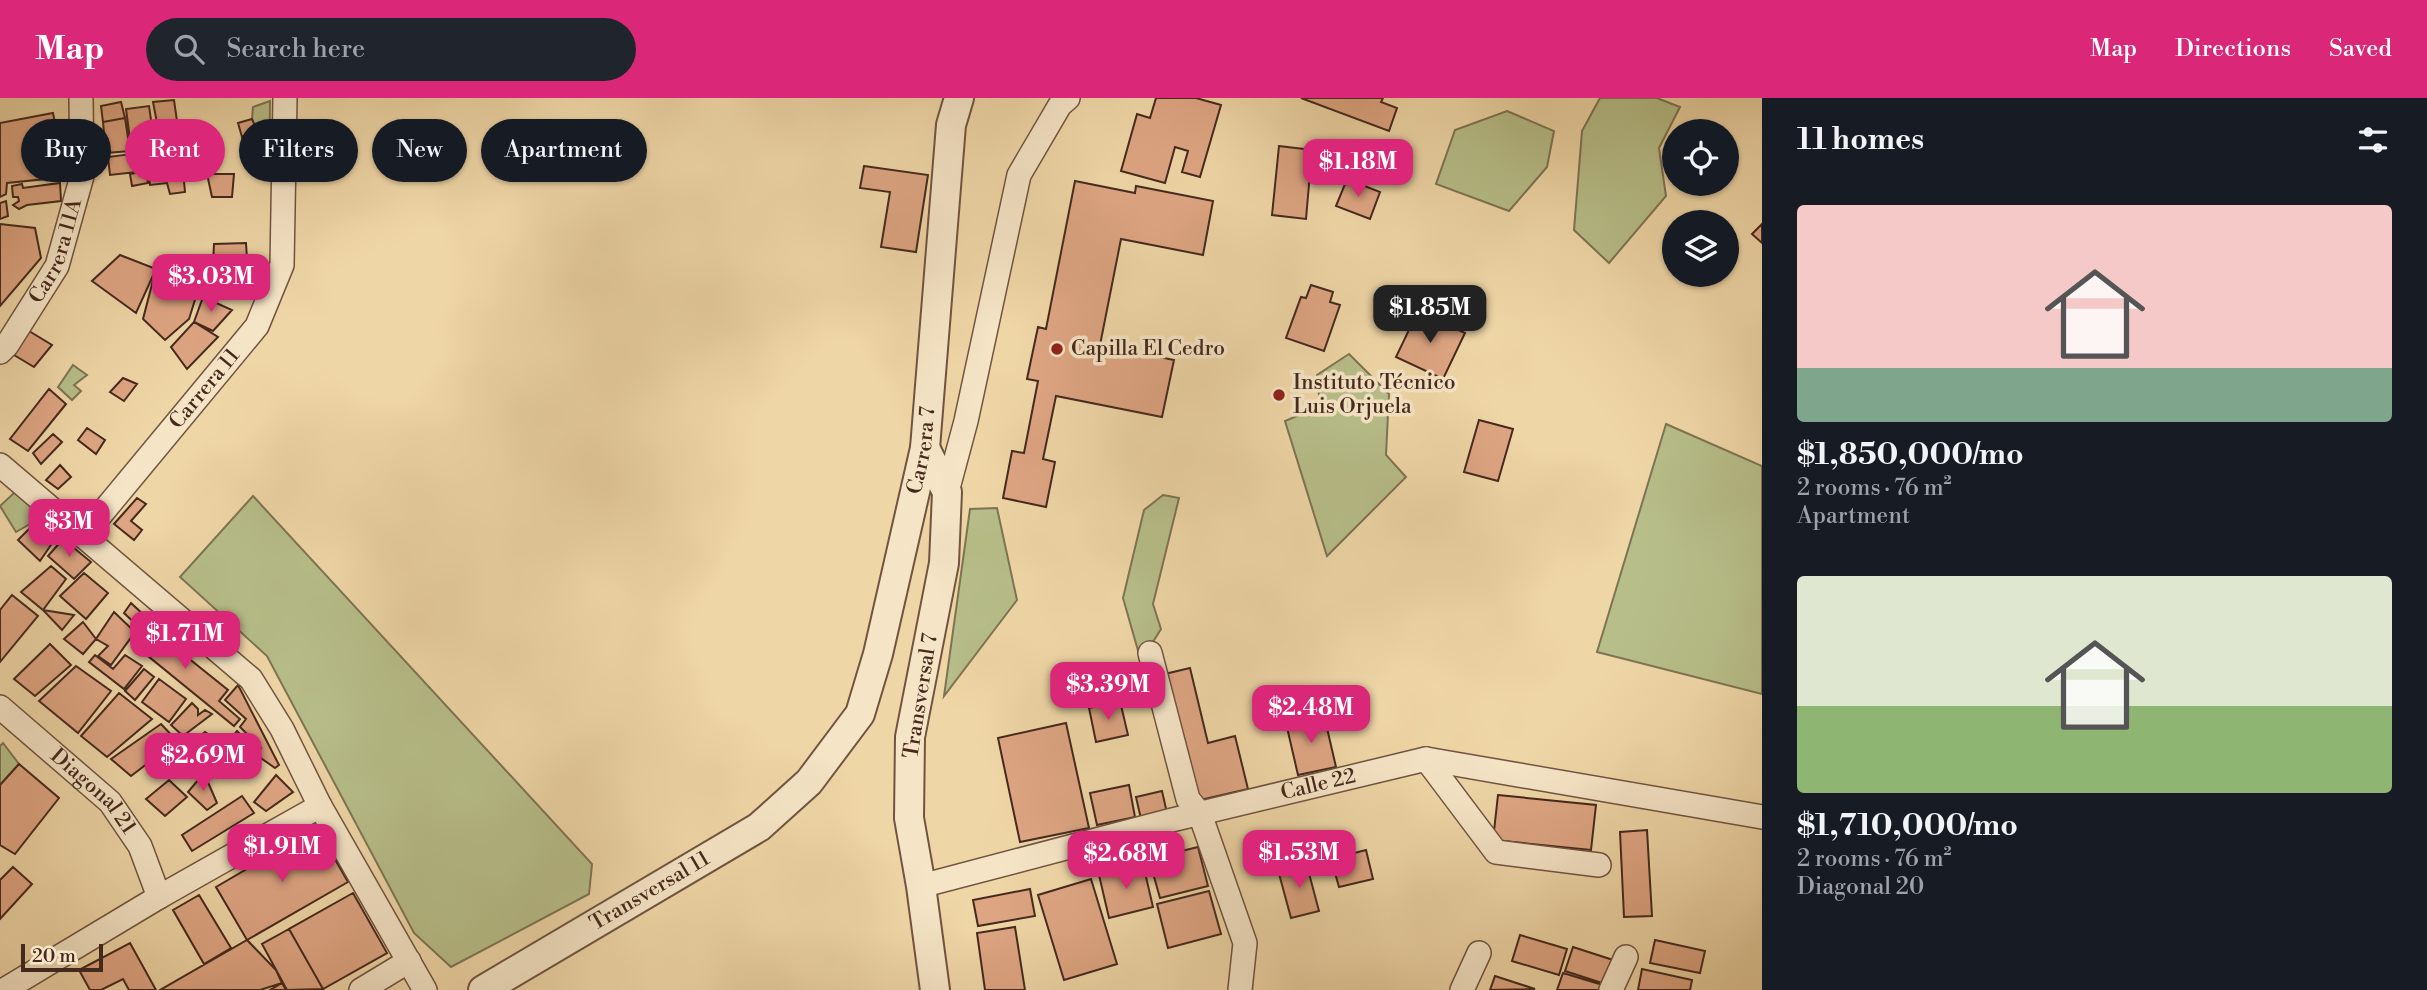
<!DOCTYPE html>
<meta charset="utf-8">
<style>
:root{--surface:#171b24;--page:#20242c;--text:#f1f3f6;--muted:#9ea1a6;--accent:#db2777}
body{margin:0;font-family:"Libre Bodoni",serif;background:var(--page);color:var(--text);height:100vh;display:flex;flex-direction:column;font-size:26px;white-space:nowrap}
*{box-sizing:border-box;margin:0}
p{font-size:23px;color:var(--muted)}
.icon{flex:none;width:38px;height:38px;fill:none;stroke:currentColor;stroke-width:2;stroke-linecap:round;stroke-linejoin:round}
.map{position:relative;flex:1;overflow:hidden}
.side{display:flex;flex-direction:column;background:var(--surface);width:665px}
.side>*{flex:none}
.top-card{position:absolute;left:21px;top:21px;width:665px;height:63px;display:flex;gap:14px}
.tools{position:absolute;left:1662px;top:21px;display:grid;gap:14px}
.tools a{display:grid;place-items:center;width:77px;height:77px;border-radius:50%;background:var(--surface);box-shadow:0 2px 5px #0004;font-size:35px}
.scale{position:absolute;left:21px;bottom:18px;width:82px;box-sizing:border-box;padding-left:7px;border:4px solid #45291d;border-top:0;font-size:19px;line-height:24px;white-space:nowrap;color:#45291d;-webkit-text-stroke:5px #f5e4c6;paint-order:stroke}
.price{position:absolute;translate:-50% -60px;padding:0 16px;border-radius:14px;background:var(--accent);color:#fff;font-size:23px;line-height:46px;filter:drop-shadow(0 2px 4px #0008)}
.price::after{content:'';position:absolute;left:50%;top:42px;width:21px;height:16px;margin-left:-10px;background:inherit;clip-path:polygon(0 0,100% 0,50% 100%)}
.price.on{background:#222;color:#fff}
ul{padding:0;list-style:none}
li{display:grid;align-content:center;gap:14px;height:371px;padding:0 35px}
li span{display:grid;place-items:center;height:217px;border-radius:7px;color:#555}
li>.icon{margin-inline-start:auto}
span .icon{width:126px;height:126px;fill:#fffc;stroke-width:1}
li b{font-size:30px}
h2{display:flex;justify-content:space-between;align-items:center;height:84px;padding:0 35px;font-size:30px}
.chip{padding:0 24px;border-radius:32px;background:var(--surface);box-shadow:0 2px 5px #0004;font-size:24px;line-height:63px}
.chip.on{background:var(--accent);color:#fff}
header{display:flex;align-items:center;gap:42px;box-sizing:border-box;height:98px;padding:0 35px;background:var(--accent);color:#fff}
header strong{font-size:33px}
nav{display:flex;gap:38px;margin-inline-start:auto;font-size:24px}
.search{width:490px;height:63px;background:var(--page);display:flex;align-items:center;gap:18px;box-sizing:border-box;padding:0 24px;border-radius:38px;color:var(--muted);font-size:26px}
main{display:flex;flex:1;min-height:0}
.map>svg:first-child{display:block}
.green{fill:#b7be89;stroke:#7e7453;stroke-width:2}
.building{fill:#dea583;stroke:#45291d;stroke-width:2}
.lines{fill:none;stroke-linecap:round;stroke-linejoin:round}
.minor-casing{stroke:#705440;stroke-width:26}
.tertiary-casing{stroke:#705440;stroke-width:32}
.minor{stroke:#f5e4c6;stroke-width:23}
.tertiary{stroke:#f5e4c6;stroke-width:28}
.poi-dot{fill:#8f2418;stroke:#f5e4c6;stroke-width:2.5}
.labels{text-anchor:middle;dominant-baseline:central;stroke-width:7;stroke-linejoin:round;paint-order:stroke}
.street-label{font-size:21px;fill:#45291d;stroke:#f5e4c6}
.poi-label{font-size:21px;fill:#45291d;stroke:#f5e4c6;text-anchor:start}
</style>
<header>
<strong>Map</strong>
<div class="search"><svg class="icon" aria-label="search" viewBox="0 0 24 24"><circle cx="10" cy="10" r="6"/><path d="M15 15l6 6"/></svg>Search here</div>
<nav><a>Map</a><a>Directions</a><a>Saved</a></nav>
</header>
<main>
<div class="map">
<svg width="1762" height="892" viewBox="0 0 1762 892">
<rect width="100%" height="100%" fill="#efd6a7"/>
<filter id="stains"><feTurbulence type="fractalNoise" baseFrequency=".00286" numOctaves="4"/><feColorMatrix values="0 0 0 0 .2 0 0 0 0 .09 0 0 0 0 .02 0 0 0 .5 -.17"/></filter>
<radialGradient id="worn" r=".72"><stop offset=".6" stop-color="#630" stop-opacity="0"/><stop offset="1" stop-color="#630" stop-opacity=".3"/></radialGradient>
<path class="green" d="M 1600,0 L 1657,0 L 1680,9 L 1659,50 L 1666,98 L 1609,165 L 1574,132 L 1582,33 Z
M 270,3 L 269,76 L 257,77 L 254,55 L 246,59 L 242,39 L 256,33 L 252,21 L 253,9 Z
M 1507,13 L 1554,33 L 1547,69 L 1509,113 L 1436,86 L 1455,32 Z
M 184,164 L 206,171 L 199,189 L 173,183 Z
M 1349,256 L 1389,296 L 1386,357 L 1406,379 L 1327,458 L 1285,323 L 1320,308 L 1317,277 Z
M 73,267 L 87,277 L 74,287 L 81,293 L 72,302 L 58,289 Z
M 1666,326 L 1762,368 L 1762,596 L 1597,554 Z
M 15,394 L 42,419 L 16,434 L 0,408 Z
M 1163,397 L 1179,400 L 1153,506 L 1161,531 L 1141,563 L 1123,500 L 1144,412 Z
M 253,398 L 592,766 L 589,796 L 451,869 L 414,835 L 267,558 L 180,479 Z
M 997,410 L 1017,502 L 944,598 L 970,411 Z
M 3,645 L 19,666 L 0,687 L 0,648 Z"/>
<path class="building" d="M 1156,0 L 1196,0 L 1221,7 L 1200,79 L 1182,74 L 1188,53 L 1175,49 L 1165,85 L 1121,73 L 1137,16 L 1150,20 Z
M 1301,0 L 1383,0 L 1381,4 L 1397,10 L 1389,33 Z
M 174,2 L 177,23 L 157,25 L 153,4 Z
M 121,4 L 125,20 L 103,24 L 101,8 Z
M 149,8 L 152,29 L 166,28 L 168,41 L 160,42 L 161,52 L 179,49 L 181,69 L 110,77 L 108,59 L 132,56 L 126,11 Z
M 53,15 L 66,79 L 7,85 L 6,96 L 0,99 L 0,25 Z
M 125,20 L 130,53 L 106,55 L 103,24 Z
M 252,21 L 257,33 L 242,39 L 238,25 Z
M 180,27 L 181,38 L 174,38 L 173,28 Z
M 1279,48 L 1312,52 L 1306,121 L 1272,117 Z
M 864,68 L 928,77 L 916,154 L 881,149 L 890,94 L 860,90 Z
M 146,73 L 148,85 L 132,88 L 130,76 Z
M 183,73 L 185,94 L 170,96 L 167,85 L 150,87 L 149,75 Z
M 207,76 L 234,76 L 232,99 L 212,99 Z
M 1347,81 L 1380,94 L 1370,121 L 1336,108 Z
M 1075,83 L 1135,95 L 1136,88 L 1213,103 L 1203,157 L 1121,141 L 1100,247 L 1174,262 L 1162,319 L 1056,298 L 1043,361 L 1055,364 L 1046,409 L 1003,400 L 1012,353 L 1024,355 L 1038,283 L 1027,281 L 1038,229 L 1046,231 Z
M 60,85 L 61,103 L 27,107 L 19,111 L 13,107 L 19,103 L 18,99 L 13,99 L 12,88 L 22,86 L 23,90 Z
M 6,103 L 8,118 L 0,121 L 0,105 Z
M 0,126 L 35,130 L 41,160 L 0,208 Z
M 1762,126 L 1762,145 L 1752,136 Z
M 246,145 L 247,161 L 233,165 L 232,171 L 221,171 L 213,167 L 214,146 Z
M 120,157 L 156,171 L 136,215 L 92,183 Z
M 156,171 L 173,183 L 199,189 L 189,221 L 165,242 L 143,221 Z
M 1311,187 L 1333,194 L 1330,204 L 1340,207 L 1324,253 L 1286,240 L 1301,199 L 1306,200 Z
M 203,199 L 232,212 L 213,233 L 194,224 Z
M 1418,213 L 1465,235 L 1443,281 L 1396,259 Z
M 194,224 L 218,239 L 187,271 L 171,249 Z
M 29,233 L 52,247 L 34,269 L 14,257 Z
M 123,280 L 137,286 L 124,303 L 110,294 Z
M 49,291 L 66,306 L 28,353 L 10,341 Z
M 1479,322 L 1513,331 L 1498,383 L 1464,374 Z
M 87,330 L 105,342 L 96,356 L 78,342 Z
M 53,336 L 62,344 L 41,366 L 33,355 Z
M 60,367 L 71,379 L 58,391 L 46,382 Z
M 137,400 L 146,406 L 131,423 L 142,432 L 134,442 L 114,426 Z
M 32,428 L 53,444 L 40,463 L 18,442 Z
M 63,441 L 91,464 L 74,481 L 48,458 Z
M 51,468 L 66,481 L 43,512 L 21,494 Z
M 84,475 L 108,495 L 86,521 L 60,498 Z
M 12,497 L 38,518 L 0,564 L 0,512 Z
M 131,505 L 147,520 L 140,530 L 124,515 Z
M 43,512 L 74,517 L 62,532 Z
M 155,513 L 175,530 L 168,538 L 148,521 Z
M 114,514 L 135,534 L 111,567 L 98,558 L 108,548 L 96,541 Z
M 83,524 L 96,541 L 83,556 L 64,541 Z
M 147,527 L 228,592 L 219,603 L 240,621 L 234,628 L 132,545 Z
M 50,546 L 71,567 L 35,598 L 14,581 Z
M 95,557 L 113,571 L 125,557 L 142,568 L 124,591 L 89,564 Z
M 76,568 L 111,593 L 78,635 L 39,603 Z
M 1190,570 L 1208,645 L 1235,638 L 1248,691 L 1183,706 L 1152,579 Z
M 144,571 L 154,579 L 135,602 L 125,593 Z
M 159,581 L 186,601 L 169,624 L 142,604 Z
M 238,587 L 279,667 L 275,670 L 255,656 L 261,650 L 240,629 L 246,621 L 225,602 Z
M 119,595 L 152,621 L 107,659 L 81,638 Z
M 1120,603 L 1128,637 L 1096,644 L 1089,610 Z
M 192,605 L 198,611 L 198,617 L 205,612 L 212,616 L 183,638 L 171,627 Z
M 1324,617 L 1336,669 L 1298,677 L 1286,625 Z
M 1066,625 L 1089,730 L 1020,744 L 998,640 Z
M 161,626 L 177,643 L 131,678 L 111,661 Z
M 237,633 L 253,649 L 216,675 L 187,648 L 205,634 L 225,648 Z
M 19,666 L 59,700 L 15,756 L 0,747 L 0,687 Z
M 204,675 L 217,705 L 207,712 L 188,694 Z
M 276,677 L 293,694 L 266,713 L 254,704 Z
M 169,682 L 187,699 L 165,718 L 146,701 Z
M 1129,687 L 1135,719 L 1097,727 L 1090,695 Z
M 1162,693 L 1167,715 L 1141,721 L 1136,699 Z
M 1498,697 L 1596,707 L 1591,752 L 1493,742 Z
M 242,698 L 254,715 L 192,753 L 182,737 Z
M 317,730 L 348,784 L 247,842 L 216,789 Z
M 1647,732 L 1652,818 L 1624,819 L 1620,734 Z
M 1198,749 L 1208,788 L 1160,800 L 1149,761 Z
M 1366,752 L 1373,781 L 1339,789 L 1331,761 Z
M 1306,764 L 1319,813 L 1291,820 L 1278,772 Z
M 1143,766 L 1153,809 L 1109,820 L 1099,777 Z
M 13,769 L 32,786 L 0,821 L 0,782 Z
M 1091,781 L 1117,866 L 1064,882 L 1038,797 Z
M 1030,791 L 1035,818 L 978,828 L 973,802 Z
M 1209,793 L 1221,836 L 1168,850 L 1157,806 Z
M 353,795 L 387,855 L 323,891 L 289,831 Z
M 199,797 L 231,850 L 204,866 L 173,812 Z
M 1015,829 L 1025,892 L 985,892 L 977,835 Z
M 289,831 L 323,891 L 287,892 L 262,846 Z
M 1520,837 L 1567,851 L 1559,877 L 1512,863 Z
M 247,842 L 276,872 L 282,885 L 260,892 L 160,892 Z
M 1655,842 L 1705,853 L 1700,875 L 1650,865 Z
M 130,845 L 156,892 L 129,892 L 123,881 L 101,892 L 90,892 L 79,872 Z
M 1573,849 L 1613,862 L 1605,886 L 1565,873 Z
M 1642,871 L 1692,882 L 1690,892 L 1638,892 Z
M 1563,875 L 1606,888 L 1604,892 L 1557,892 Z
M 1495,878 L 1535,891 L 1490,892 Z
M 282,885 L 286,892 L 270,892 Z"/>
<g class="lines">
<g class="minor-casing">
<g id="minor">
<path id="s1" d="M 0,254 L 7,247 L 57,168 L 82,78 L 81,0"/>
<path d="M 0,367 L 251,581 L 282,631 L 320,708 L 425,892"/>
<path d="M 947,394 L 966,323 L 1019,77 L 1060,7 L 1068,0"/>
<path id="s2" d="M 83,438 L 257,228 L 282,167 L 285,0"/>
<path d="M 1150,555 L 1188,701 L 1200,716 L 1245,845 L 1240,892"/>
<path id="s3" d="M 0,609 L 110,704 L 140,748 L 159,799"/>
<path d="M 1426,661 L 1496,754 L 1599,767"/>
<path id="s4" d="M 921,788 L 1172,722 L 1426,661 L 1762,719"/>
<path d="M 4,892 L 159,799 L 320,708"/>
<path d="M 361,892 L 409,863"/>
<path d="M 1462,892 L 1479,855"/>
<path d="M 1611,892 L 1626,859"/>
</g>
</g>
<g class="tertiary-casing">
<g id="tertiary">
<path d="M 925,350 L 947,394 L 944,465 L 910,639 L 909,720 L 921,788 L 935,892"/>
<path id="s5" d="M 483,892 L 759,729 L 809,684 L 860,616 L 878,556 L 925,350 L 951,27 L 959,0"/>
</g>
</g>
<use href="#minor" class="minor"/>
<use href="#tertiary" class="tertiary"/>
</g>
<g class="poi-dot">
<circle cx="1057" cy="251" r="7"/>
<circle cx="1279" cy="297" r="7"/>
</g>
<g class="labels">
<g class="street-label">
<text stroke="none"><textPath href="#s1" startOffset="117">Carrera 11A</textPath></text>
<text stroke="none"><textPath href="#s2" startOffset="191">Carrera 11</textPath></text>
<text stroke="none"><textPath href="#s5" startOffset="744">Carrera 7</textPath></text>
<text transform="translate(921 598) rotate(-81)">Transversal 7</text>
<text stroke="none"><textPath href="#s4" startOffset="410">Calle 22</textPath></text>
<text stroke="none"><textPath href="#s3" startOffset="126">Diagonal 21</textPath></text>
<text stroke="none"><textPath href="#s5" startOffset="194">Transversal 11</textPath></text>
</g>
<g class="poi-label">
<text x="1071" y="251">Capilla El Cedro</text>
<text x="1293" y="285">Instituto Técnico<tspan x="1293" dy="24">Luis Orjuela</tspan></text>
</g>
</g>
<rect width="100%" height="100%" filter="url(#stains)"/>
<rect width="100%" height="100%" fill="url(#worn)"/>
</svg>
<div class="tools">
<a><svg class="icon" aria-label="locate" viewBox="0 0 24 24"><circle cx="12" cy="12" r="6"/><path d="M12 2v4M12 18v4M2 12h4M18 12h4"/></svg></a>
<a><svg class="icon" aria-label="layers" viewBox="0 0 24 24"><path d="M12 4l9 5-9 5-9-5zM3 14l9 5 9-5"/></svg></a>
</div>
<div class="scale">20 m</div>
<b class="price" style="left:1358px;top:101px">$1.18M</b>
<b class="price" style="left:211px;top:216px">$3.03M</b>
<b class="price on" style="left:1430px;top:247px">$1.85M</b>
<b class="price" style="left:69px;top:461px">$3M</b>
<b class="price" style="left:185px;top:573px">$1.71M</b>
<b class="price" style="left:1108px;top:624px">$3.39M</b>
<b class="price" style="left:1311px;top:647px">$2.48M</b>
<b class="price" style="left:203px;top:695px">$2.69M</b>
<b class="price" style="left:282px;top:786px">$1.91M</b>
<b class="price" style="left:1299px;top:792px">$1.53M</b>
<b class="price" style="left:1126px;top:793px">$2.68M</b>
<div class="top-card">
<a class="chip">Buy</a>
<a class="chip on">Rent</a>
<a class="chip">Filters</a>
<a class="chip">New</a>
<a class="chip">Apartment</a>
</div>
</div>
<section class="side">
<h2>11 homes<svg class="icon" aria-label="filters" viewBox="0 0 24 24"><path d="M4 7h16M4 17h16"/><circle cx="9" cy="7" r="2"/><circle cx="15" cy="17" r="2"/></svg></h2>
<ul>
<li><span style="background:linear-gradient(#f6c9c9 75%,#7fa58c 0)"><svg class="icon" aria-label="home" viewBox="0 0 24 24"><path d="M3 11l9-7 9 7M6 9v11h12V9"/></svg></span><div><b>$1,850,000/mo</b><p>2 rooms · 76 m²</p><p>Apartment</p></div></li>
<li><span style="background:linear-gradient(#dfe7d0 60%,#8fb573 0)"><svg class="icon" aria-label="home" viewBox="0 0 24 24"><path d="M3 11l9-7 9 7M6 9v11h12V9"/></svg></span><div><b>$1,710,000/mo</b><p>2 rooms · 76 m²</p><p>Diagonal 20</p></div></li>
</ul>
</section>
</main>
